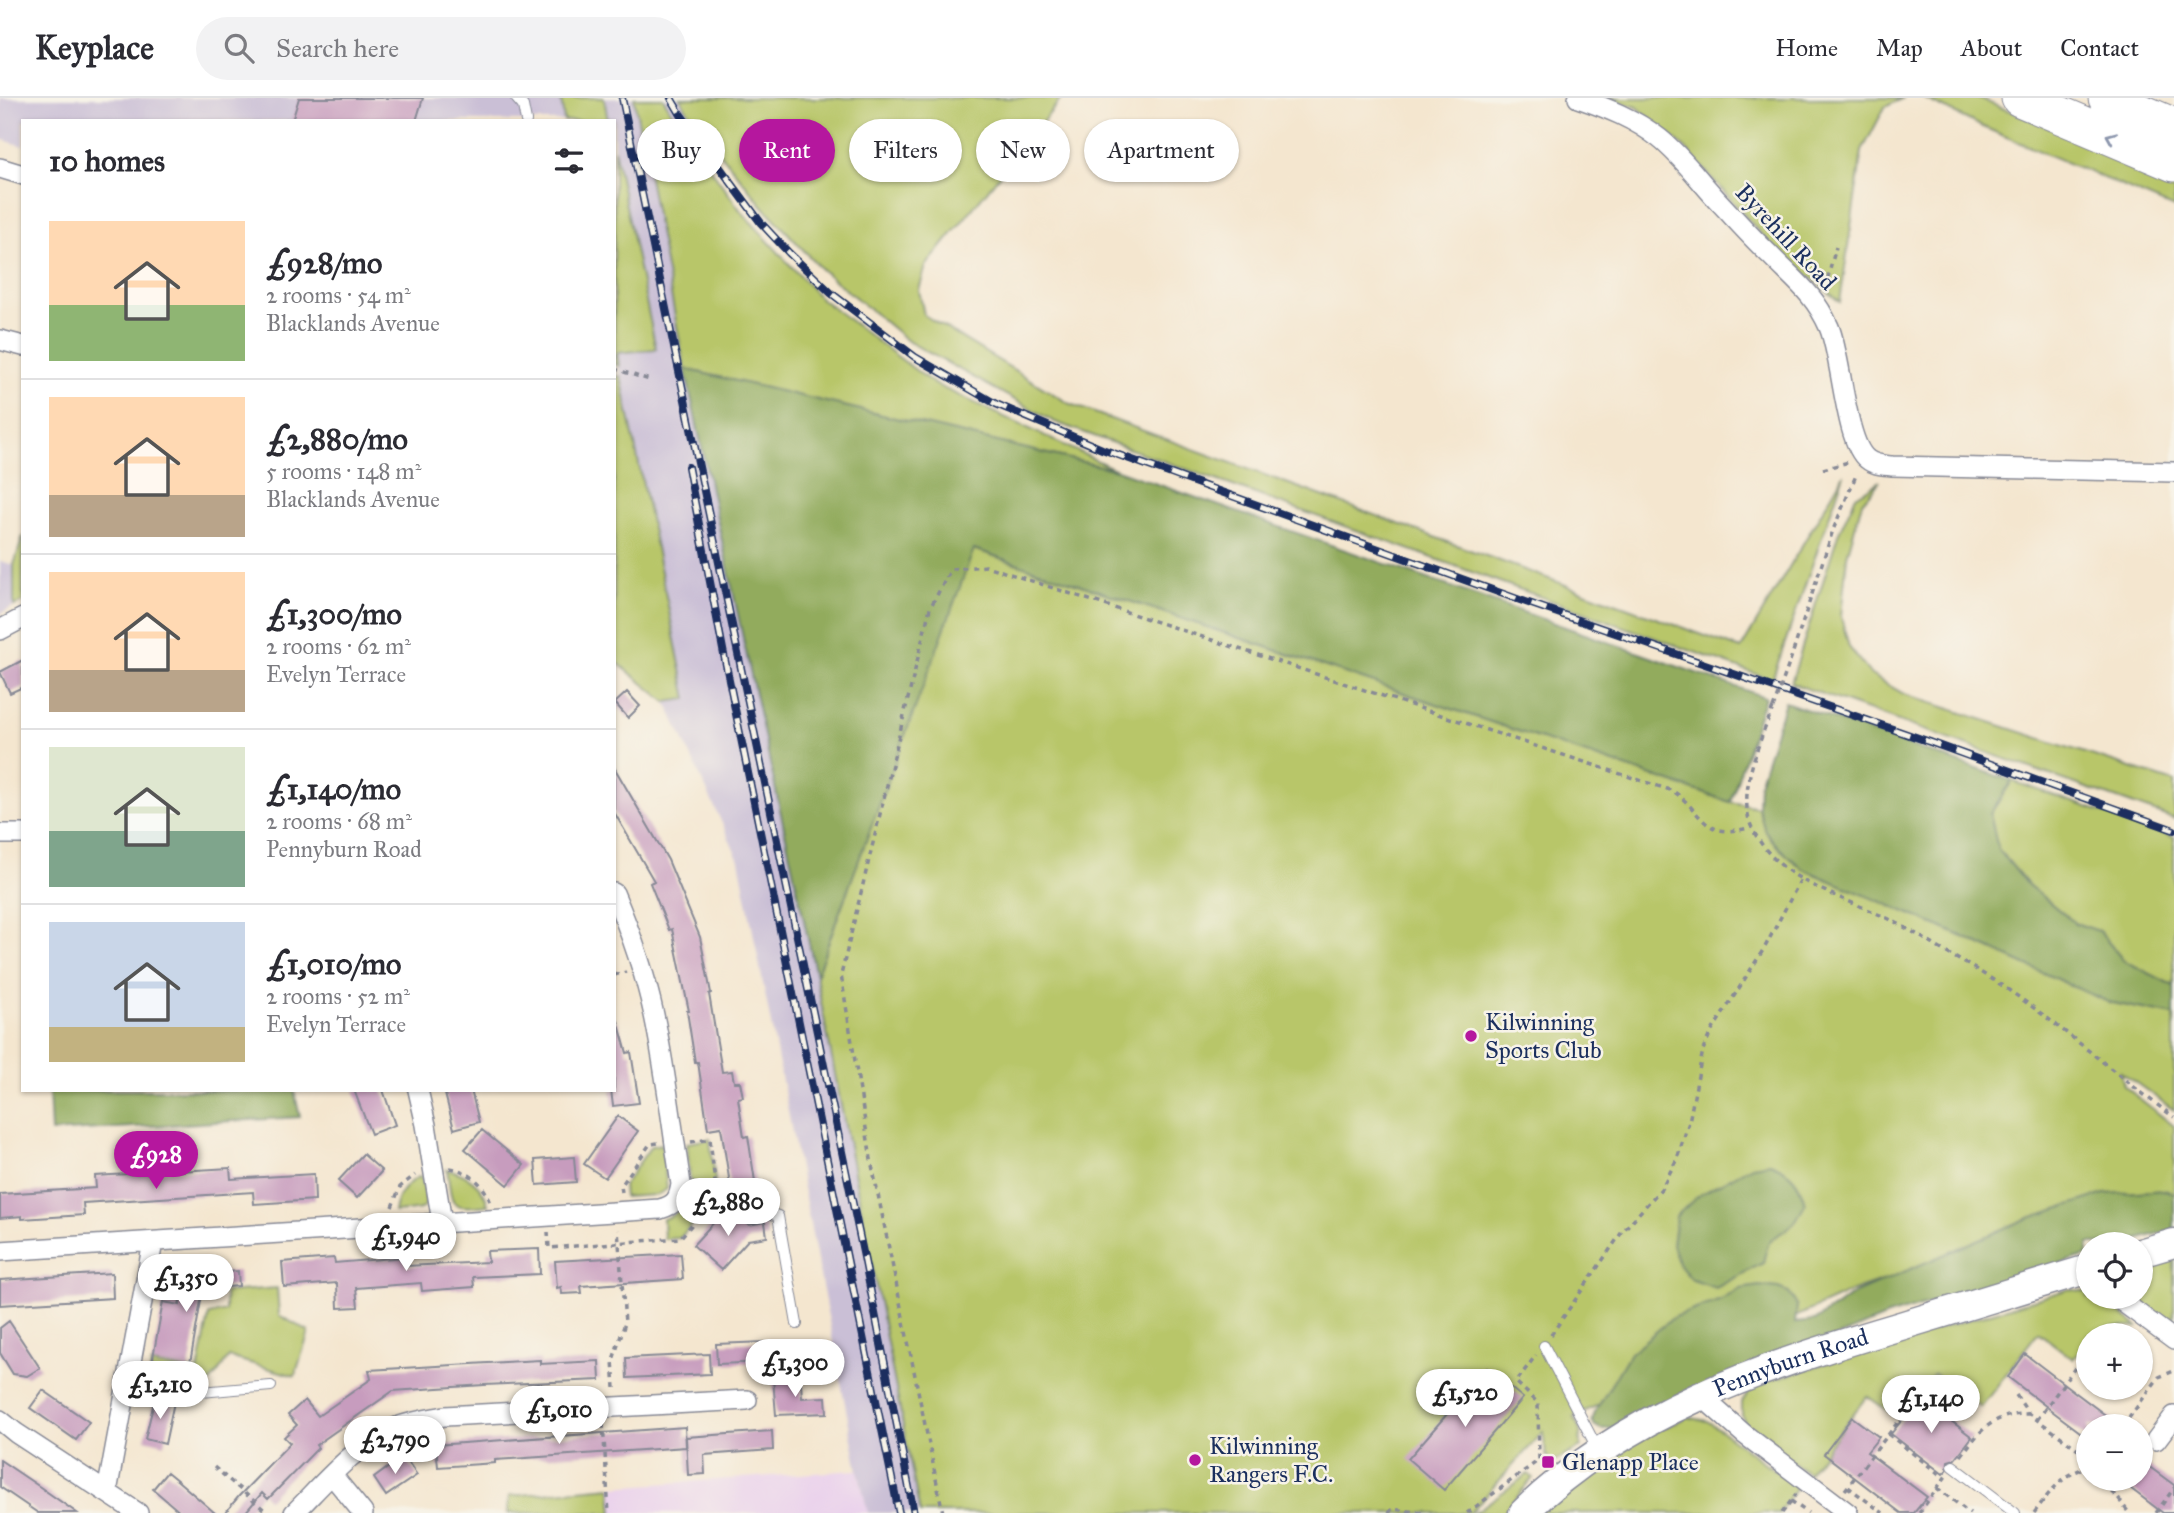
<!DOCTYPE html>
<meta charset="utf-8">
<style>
:root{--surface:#fff;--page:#f2f2f3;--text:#2b2b33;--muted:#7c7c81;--line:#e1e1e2;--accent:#b5179e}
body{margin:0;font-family:"IM FELL Great Primer",serif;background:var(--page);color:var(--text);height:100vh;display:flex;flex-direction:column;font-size:26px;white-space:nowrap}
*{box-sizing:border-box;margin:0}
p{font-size:23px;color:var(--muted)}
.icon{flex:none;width:38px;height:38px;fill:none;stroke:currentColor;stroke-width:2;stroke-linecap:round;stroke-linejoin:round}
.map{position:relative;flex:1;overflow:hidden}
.panel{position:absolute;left:21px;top:21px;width:595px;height:973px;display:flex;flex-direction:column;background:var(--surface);border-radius:0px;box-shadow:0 2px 5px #0004}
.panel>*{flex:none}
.hud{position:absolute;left:637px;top:21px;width:665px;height:63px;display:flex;gap:14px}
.buttons{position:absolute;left:2076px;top:1134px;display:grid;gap:14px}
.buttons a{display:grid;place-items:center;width:77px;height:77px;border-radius:50%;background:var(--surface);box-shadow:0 2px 5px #0004;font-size:35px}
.price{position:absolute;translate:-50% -60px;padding:0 16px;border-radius:24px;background:#fff;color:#222;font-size:23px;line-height:46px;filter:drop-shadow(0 2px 4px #0008)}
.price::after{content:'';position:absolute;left:50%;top:42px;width:21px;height:16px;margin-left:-10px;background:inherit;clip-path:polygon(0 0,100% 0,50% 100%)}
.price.current{background:var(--accent);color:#fff}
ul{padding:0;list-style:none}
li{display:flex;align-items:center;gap:21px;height:175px;padding:0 28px}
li+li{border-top:2px solid var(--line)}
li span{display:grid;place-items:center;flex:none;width:196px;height:140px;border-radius:0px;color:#555}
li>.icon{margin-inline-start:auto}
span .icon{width:84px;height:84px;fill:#fffc;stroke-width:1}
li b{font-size:30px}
h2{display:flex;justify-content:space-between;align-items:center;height:84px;padding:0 28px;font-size:30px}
.tag{padding:0 24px;border-radius:32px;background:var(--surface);box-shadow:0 2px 5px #0004;font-size:24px;line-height:63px}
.tag.current{background:var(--accent);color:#fff}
header{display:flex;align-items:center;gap:42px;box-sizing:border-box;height:98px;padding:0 35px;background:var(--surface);border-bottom:2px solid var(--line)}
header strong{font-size:33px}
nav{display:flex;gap:38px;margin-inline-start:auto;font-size:24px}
.search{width:490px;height:63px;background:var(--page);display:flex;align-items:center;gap:18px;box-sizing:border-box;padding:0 24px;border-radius:38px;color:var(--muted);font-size:26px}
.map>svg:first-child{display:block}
.built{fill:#ead1ec}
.industrial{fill:#cabfd6}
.green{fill:#b8c669;stroke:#6a7a64;stroke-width:2}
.forest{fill:#92ab5d;stroke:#566d5e;stroke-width:2}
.building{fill:#c79cbe}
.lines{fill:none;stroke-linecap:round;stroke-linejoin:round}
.lane-casing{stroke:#888a96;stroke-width:12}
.street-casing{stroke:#888a96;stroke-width:22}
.secondary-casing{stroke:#888a96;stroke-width:31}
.highway-casing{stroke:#888a96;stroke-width:39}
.path{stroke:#888a96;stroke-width:3.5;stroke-dasharray:5 5;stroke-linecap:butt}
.lane{stroke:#fff;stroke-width:10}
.street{stroke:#fff;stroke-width:19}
.secondary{stroke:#fff;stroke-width:28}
.highway{stroke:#fff;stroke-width:37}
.rail-casing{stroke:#1b2f5e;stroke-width:8}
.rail{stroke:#f7f3e8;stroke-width:5;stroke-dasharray:16;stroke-linecap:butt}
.path-bridge{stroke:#888a96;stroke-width:3.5;stroke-dasharray:5 5;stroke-linecap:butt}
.oneway{stroke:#8d97ae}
.poi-dot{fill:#b5179e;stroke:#f7f3e8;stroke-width:2.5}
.labels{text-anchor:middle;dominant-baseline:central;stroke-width:5;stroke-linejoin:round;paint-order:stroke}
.street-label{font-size:24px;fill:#1b2f5e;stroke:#f7f3e8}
.poi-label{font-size:24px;fill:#1b2f5e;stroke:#f7f3e8;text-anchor:start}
</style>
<header>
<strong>Keyplace</strong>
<div class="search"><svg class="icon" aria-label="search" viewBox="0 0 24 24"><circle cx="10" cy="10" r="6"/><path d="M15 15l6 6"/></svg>Search here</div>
<nav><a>Home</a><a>Map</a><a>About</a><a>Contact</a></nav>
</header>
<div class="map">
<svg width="2174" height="1415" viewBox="0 0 2174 1415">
<rect width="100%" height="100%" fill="#f7f3e8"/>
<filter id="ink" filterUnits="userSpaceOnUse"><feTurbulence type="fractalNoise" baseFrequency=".0143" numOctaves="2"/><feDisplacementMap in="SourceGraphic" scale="14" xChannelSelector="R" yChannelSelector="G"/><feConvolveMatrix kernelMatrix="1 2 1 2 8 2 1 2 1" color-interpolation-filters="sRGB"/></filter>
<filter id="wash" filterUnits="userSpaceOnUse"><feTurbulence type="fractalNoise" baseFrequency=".00686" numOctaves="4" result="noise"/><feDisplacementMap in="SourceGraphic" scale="28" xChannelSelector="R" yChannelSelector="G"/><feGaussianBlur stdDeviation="1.57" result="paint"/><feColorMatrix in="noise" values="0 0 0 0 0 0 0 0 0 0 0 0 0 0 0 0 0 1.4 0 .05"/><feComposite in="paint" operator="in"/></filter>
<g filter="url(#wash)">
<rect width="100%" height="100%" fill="#f4e6cf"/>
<path class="built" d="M 858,1372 L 868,1415 L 613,1415 L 611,1389 Z"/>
<path class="industrial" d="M 0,0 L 561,0 L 564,23 L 23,23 L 23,48 L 0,41 Z
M 604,0 L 634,0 L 685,271 L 816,878 L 920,1415 L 868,1415 L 858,1372 L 739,762 L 666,604 L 687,600 L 616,255 L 656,251 L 614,50 L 614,23 L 609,23 Z
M 663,0 L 680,0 L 692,20 L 679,27 Z
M 0,463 L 14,467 L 14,508 L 0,516 Z"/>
<path class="green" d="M 561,0 L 604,0 L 608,23 L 564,23 Z
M 634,0 L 663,0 L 679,27 L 741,113 L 820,200 L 934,286 L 1117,372 L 685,271 Z
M 680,0 L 1062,0 L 926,168 L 919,192 L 924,217 L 1070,306 L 1741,551 L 1844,376 L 1772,582 L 1055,324 L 909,244 L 821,171 L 762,107 L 692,20 Z
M 1606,0 L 1903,0 L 1885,9 L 1862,53 L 1840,204 L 1768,144 L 1686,51 L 1637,9 Z
M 1923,0 L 1977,0 L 2080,41 L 2174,82 L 2174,110 L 1983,29 Z
M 614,51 L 656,251 L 617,255 L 619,268 L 614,266 Z
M 614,277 L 621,279 L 687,601 L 666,604 L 614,562 Z
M 1880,383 L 1862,404 L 1847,458 L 1841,519 L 1849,549 L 1871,577 L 1904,596 L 2174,684 L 2174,721 L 1791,585 L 1838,436 L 1856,398 Z
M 23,438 L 23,504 L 14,508 L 14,467 Z
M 973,451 L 1730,704 L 1758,709 L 1765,733 L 1778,749 L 1803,771 L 1950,833 L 2108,904 L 2174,917 L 2174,1012 L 2121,974 L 2124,988 L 2174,1028 L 2174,1096 L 2166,1092 L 2145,1094 L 1855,1192 L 1574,1318 L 1580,1333 L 1581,1349 L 1552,1365 L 1546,1357 L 1543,1334 L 1470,1415 L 920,1415 L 816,878 Z
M 2012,683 L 2174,739 L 2174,888 L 2123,862 L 2099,833 L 2075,825 L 2028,787 L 1998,751 L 1990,716 Z
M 710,1041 L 716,1091 L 690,1083 L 687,1045 Z
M 662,1046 L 667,1091 L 657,1097 L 624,1099 L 623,1088 L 651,1048 Z
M 447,1071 C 468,1076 483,1086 488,1107 C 448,1111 453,1110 447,1071 Z
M 421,1078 C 429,1114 431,1111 394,1114 C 396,1097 406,1085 421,1078 Z
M 687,1094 L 714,1101 L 680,1140 L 664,1141 L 663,1121 C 678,1117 683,1109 687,1094 Z
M 2174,1157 L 2174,1220 L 2167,1229 L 2137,1205 L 2135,1199 L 2140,1199 L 2140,1172 L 2143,1167 Z
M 277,1190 L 279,1217 L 309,1234 L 295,1278 L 229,1259 C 221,1269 213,1285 201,1290 L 149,1283 L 151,1266 L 198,1274 L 209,1217 L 225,1213 L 225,1194 Z
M 2069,1191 L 2088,1194 L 2088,1199 L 2098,1199 L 2104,1202 L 2138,1229 C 2128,1230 2118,1228 2109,1230 C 2100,1231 2096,1237 2088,1237 L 2088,1245 L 2073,1261 L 2038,1234 L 1981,1309 L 1934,1276 L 1899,1321 L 1867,1298 L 1808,1375 L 1748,1331 L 1742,1318 L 1742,1304 L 1749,1293 L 1761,1285 Z
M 1687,1319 L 1707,1323 L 1715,1328 L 1797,1389 L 1779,1415 L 1538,1415 L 1631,1345 Z
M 1528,1376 L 1533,1380 L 1503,1415 L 1474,1415 Z
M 611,1389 L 613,1415 L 508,1415 L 509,1398 Z"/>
<path class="forest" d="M 685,271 L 1117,372 L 1765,599 L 1730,704 L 974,451 L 816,878 Z
M 1785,604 L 2012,683 L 1990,716 L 1998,751 L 2028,787 L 2075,825 L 2099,833 L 2123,862 L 2174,888 L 2174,917 L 2108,904 L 1950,833 L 1803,771 L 1778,749 L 1765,733 L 1758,709 L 1759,686 Z
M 49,992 L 294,992 L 300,1019 L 51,1034 Z
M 1770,1065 C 1792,1073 1800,1084 1805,1106 C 1801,1112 1798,1121 1793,1126 C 1772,1145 1770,1132 1763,1165 L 1716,1190 L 1692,1182 L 1679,1167 L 1672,1147 L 1676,1118 L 1698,1098 L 1752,1068 Z
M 2167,1092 L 2174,1096 L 2174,1131 L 2123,1146 L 2088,1146 L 2088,1157 L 1888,1218 L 1613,1330 L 1601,1331 L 1594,1327 L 1592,1323 L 1596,1312 L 1630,1255 L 1674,1219 L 1721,1202 L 1740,1191 L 1759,1188 L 1778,1190 L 1789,1194 L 1797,1208 L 1795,1225 L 1814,1223 L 1855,1195 L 2026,1121 L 2104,1096 Z"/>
<g id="blocks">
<path class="building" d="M 299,0 L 423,0 L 416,23 L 292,23 Z
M 23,562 L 23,589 L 10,595 L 0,574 Z
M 627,594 L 640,608 L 628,620 L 615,605 Z
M 614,669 L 668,762 L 700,839 L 711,895 L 709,896 L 722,974 L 732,973 L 734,984 L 740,984 L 743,999 L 738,1000 L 744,1039 L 748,1038 L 756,1090 L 731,1093 L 721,1029 L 708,1031 L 698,964 L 695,964 L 687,913 L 689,913 L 672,831 L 669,832 L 650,785 L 654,783 L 614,714 Z
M 618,923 L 627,955 L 631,954 L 639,1005 L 613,1008 L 611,992 L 614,992 L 614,924 Z
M 354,992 L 383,992 L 395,1027 L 371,1036 Z
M 444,992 L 471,992 L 479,1024 L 454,1031 Z
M 618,1018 L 638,1033 L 605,1080 L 584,1066 Z
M 482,1032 L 524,1067 L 508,1087 L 465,1051 Z
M 363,1056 L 382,1073 L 357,1100 L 338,1083 Z
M 574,1059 L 576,1084 L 537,1087 L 535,1062 Z
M 230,1070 L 231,1081 L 314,1076 L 315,1102 L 254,1106 L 253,1094 L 83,1105 L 84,1117 L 22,1121 L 22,1118 L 0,1120 L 0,1096 L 96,1090 L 95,1078 Z
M 728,1109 L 749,1127 L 765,1124 L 767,1139 L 748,1142 L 721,1172 L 693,1147 Z
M 539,1151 L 540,1176 L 473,1179 L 474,1189 L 422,1193 L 421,1185 L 356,1190 L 358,1209 L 338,1210 L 337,1185 L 284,1189 L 282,1164 L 334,1160 L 335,1165 L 405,1159 L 406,1168 L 488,1164 L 487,1153 Z
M 681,1156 L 683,1181 L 581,1188 L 582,1195 L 562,1196 L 561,1189 L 557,1190 L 555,1163 Z
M 215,1168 L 215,1175 L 238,1173 L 239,1188 L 203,1191 L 189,1271 L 152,1265 L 163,1204 L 180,1207 L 178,1169 Z
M 112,1175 L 113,1200 L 0,1207 L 0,1182 Z
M 9,1223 L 40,1270 L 27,1278 L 13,1276 L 0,1255 L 0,1230 Z
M 765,1244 L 766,1264 L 717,1266 L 716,1246 Z
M 709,1256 L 710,1276 L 627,1280 L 626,1260 Z
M 2025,1256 L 2076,1295 L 2120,1328 L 2088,1328 L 2088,1340 L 2056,1316 L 2008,1279 Z
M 540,1262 L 540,1266 L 599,1263 L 600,1282 L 484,1287 L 393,1293 L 316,1347 L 318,1350 L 268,1401 L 262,1395 L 245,1415 L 225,1415 L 239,1398 L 290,1345 L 284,1339 L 297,1327 L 288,1317 L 305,1302 L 318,1318 L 371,1281 L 369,1272 Z
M 1487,1270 L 1523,1300 L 1444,1392 L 1408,1361 Z
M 793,1278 L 793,1285 L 801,1284 L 802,1300 L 826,1299 L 827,1315 L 776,1317 L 773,1280 Z
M 43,1292 L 89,1324 L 76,1342 L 30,1310 Z
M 1920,1299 L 1972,1339 L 1955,1361 L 1948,1363 L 1947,1372 L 1943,1376 L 1891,1336 Z
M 155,1300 L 174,1304 L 165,1346 L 145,1341 Z
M 1852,1319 L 1879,1339 L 1867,1354 L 1927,1399 L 1914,1415 L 1901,1415 L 1824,1356 Z
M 685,1329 L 686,1349 L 495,1362 L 495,1365 L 438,1369 L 436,1347 Z
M 772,1333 L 773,1352 L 704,1357 L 705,1376 L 688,1377 L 686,1339 Z
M 404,1358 L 417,1377 L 386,1398 L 374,1380 Z
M 0,1362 L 40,1389 L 77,1415 L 38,1415 L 0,1389 Z
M 2140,1362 L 2174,1387 L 2174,1415 L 2163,1415 L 2118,1381 L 2140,1381 Z
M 167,1374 L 178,1383 L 215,1415 L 181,1415 L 153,1391 Z"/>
</g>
</g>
<g filter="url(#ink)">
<use href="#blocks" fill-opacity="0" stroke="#888a96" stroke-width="2"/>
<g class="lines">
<g class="lane-casing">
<path id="lane" d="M 516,0 L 523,8 L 526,23
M 681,1086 L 778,1118 L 797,1226
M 1544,1248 L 1598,1352
M 127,1283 L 201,1294 L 271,1288
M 1953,1368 L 2015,1415"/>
</g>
<g class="street-casing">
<path id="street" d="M 1578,0 C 1607,10 1635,21 1659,40 C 1683,59 1700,84 1721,106 C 1737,123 1752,140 1769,156 C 1794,182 1814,195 1829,229 C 1842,259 1845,344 1867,361 C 1874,367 1883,367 1892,368 L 2174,374
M 0,70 L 23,77
M 0,242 L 23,248
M 0,532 L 23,520
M 0,736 L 23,736
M 418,992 L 426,1027 L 442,1124
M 0,1153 L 660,1111 C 675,1107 679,1101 681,1086 C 672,1030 666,973 654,917 C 645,875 631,835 614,795
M 2116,1199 L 2174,1242
M 1703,1296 L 1709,1305 L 1744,1336 L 1848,1415
M 0,1322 L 16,1335 L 138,1415
M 2156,1342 L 2174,1318
M 332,1377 L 363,1415
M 107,1394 L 153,1144
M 294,1415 C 325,1384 356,1346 397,1329 C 412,1323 429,1321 445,1318 L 747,1302"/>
</g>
<g class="secondary-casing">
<g id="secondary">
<path d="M 2140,1155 L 2174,1145"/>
<path id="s1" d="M 1523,1415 C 1627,1314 1759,1270 1894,1230 C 1959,1210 2023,1191 2088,1171"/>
</g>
</g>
<g class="highway-casing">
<path id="highway" d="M 2020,0 L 2174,65
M 2107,0 L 2174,29"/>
</g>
<path class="path" d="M 1825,190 L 1836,149
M 614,271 L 650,282
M 1823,371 L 1849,364
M 1790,563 L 1833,432 L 1857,375
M 1773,610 C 1760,643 1735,698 1753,732 C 1779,782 1830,794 1878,816 C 1902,826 1924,841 1947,855 C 1968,867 1990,879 2010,893 C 2067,932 2118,979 2174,1019
M 614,877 L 626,874
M 691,1044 L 710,1041 L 715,1084
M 450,1070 C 469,1073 483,1085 490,1103
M 622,1094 L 621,1088 L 650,1046 L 658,1045
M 392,1109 L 400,1089 L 415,1077
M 548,1134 L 549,1150 L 680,1140 L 707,1109
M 1551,1237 L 1622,1134 L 1661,1091 L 1677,1061 L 1689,1024 L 1703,952 L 1710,936 L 1765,849 L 1801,781
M 2099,1237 L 2110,1232 L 2129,1233
M 615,1290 L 613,1262 L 625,1225 L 618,1132
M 2016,1297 L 2029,1316 L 2078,1351 L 2088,1365
M 2037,1322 L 2088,1252
M 2127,1322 L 2136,1328
M 603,1326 L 609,1415
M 2123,1328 L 2159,1279 L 2174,1273
M 1888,1336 L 1943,1379
M 1961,1358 C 1980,1332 1994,1315 2029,1316
M 214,1369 L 268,1415
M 2096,1381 L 2117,1399 L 2129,1415
M 1848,1389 L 1883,1415
M 1937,1390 L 1970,1415
M 1845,1392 L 1923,1292
M 1791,1403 L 1808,1415
M 943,1415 L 872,1067 L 841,877 L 930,510 L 951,471 L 986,468 L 1673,693 C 1705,715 1701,743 1752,729
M 1389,1415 L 1392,1411 L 1424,1415
M 1467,1415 L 1539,1362 L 1538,1305 L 1516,1284 L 1536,1257
M 1782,1415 L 1796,1396
M 1919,1415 L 1946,1378
M 2034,1415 C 2049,1395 2062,1376 2088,1369
M 2156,1415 L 2174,1390"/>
<use href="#lane" class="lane"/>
<use href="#street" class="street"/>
<use href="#secondary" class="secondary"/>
<use href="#highway" class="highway"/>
<g class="rail-casing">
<path id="rail" d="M 622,0 L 865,1164 L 914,1415
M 671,0 L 681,17 L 761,125 L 789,155 L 831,195 L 915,259 L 996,306 L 1102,351 L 1520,502 L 1930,644 L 2174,732
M 688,369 L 725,562 L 899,1415"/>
</g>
<use href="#rail" class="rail"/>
<path class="path-bridge" d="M 1773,610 L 1790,563"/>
</g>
<defs><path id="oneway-chevron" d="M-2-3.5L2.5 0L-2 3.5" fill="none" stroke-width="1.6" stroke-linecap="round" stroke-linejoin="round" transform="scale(1.75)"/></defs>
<use class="oneway" href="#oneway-chevron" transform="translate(2111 39) rotate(-157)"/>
</g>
<g class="poi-dot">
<circle cx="1471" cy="938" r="7"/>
<circle cx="1195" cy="1362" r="7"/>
<rect x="1541" y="1357" width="14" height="14" rx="3.5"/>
</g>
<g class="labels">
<g class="street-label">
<text transform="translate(1786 139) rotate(47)">Byrehill Road</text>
<text stroke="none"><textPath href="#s1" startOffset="310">Pennyburn Road</textPath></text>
</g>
<g class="poi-label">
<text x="1485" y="924">Kilwinning<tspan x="1485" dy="28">Sports Club</tspan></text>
<text x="1209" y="1348">Kilwinning<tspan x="1209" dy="28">Rangers F.C.</tspan></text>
<text x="1562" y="1364">Glenapp Place</text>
</g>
</g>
</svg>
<div class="buttons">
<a><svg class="icon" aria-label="locate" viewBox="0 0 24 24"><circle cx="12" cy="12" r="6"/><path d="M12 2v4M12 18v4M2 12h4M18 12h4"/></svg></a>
<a>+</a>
<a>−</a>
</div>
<b class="price current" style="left:156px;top:1093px">£928</b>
<b class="price" style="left:728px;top:1140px">£2,880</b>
<b class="price" style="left:406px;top:1175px">£1,940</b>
<b class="price" style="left:186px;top:1216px">£1,350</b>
<b class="price" style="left:795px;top:1301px">£1,300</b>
<b class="price" style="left:160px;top:1323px">£1,210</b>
<b class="price" style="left:1465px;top:1331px">£1,520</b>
<b class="price" style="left:1931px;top:1337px">£1,140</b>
<b class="price" style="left:559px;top:1348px">£1,010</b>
<b class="price" style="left:395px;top:1378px">£2,790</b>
<div class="hud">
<a class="tag">Buy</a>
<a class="tag current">Rent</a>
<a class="tag">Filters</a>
<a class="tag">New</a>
<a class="tag">Apartment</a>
</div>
<section class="panel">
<h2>10 homes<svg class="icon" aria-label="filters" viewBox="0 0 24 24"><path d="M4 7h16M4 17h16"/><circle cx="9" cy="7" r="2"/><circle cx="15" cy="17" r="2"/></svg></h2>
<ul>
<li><span style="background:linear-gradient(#ffd9b3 60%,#8fb573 0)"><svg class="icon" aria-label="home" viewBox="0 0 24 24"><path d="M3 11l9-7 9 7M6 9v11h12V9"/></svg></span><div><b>£928/mo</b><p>2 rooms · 54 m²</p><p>Blacklands Avenue</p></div></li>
<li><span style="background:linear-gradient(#ffd9b3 70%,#b9a48a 0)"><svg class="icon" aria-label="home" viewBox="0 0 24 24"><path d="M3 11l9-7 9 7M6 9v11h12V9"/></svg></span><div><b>£2,880/mo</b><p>5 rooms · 148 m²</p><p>Blacklands Avenue</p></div></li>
<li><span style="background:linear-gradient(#ffd9b3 70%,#b9a48a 0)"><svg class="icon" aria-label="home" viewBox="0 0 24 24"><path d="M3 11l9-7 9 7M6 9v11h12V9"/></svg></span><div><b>£1,300/mo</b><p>2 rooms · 62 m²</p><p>Evelyn Terrace</p></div></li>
<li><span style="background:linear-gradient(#dfe7d0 60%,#7fa58c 0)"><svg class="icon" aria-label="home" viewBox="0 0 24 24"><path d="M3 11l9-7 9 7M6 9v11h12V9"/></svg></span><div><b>£1,140/mo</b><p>2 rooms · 68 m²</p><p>Pennyburn Road</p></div></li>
<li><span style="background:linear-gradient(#c9d6e8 75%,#c2b280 0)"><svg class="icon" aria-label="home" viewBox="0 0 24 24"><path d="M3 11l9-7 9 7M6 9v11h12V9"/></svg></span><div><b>£1,010/mo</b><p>2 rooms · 52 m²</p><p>Evelyn Terrace</p></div></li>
</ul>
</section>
</div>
